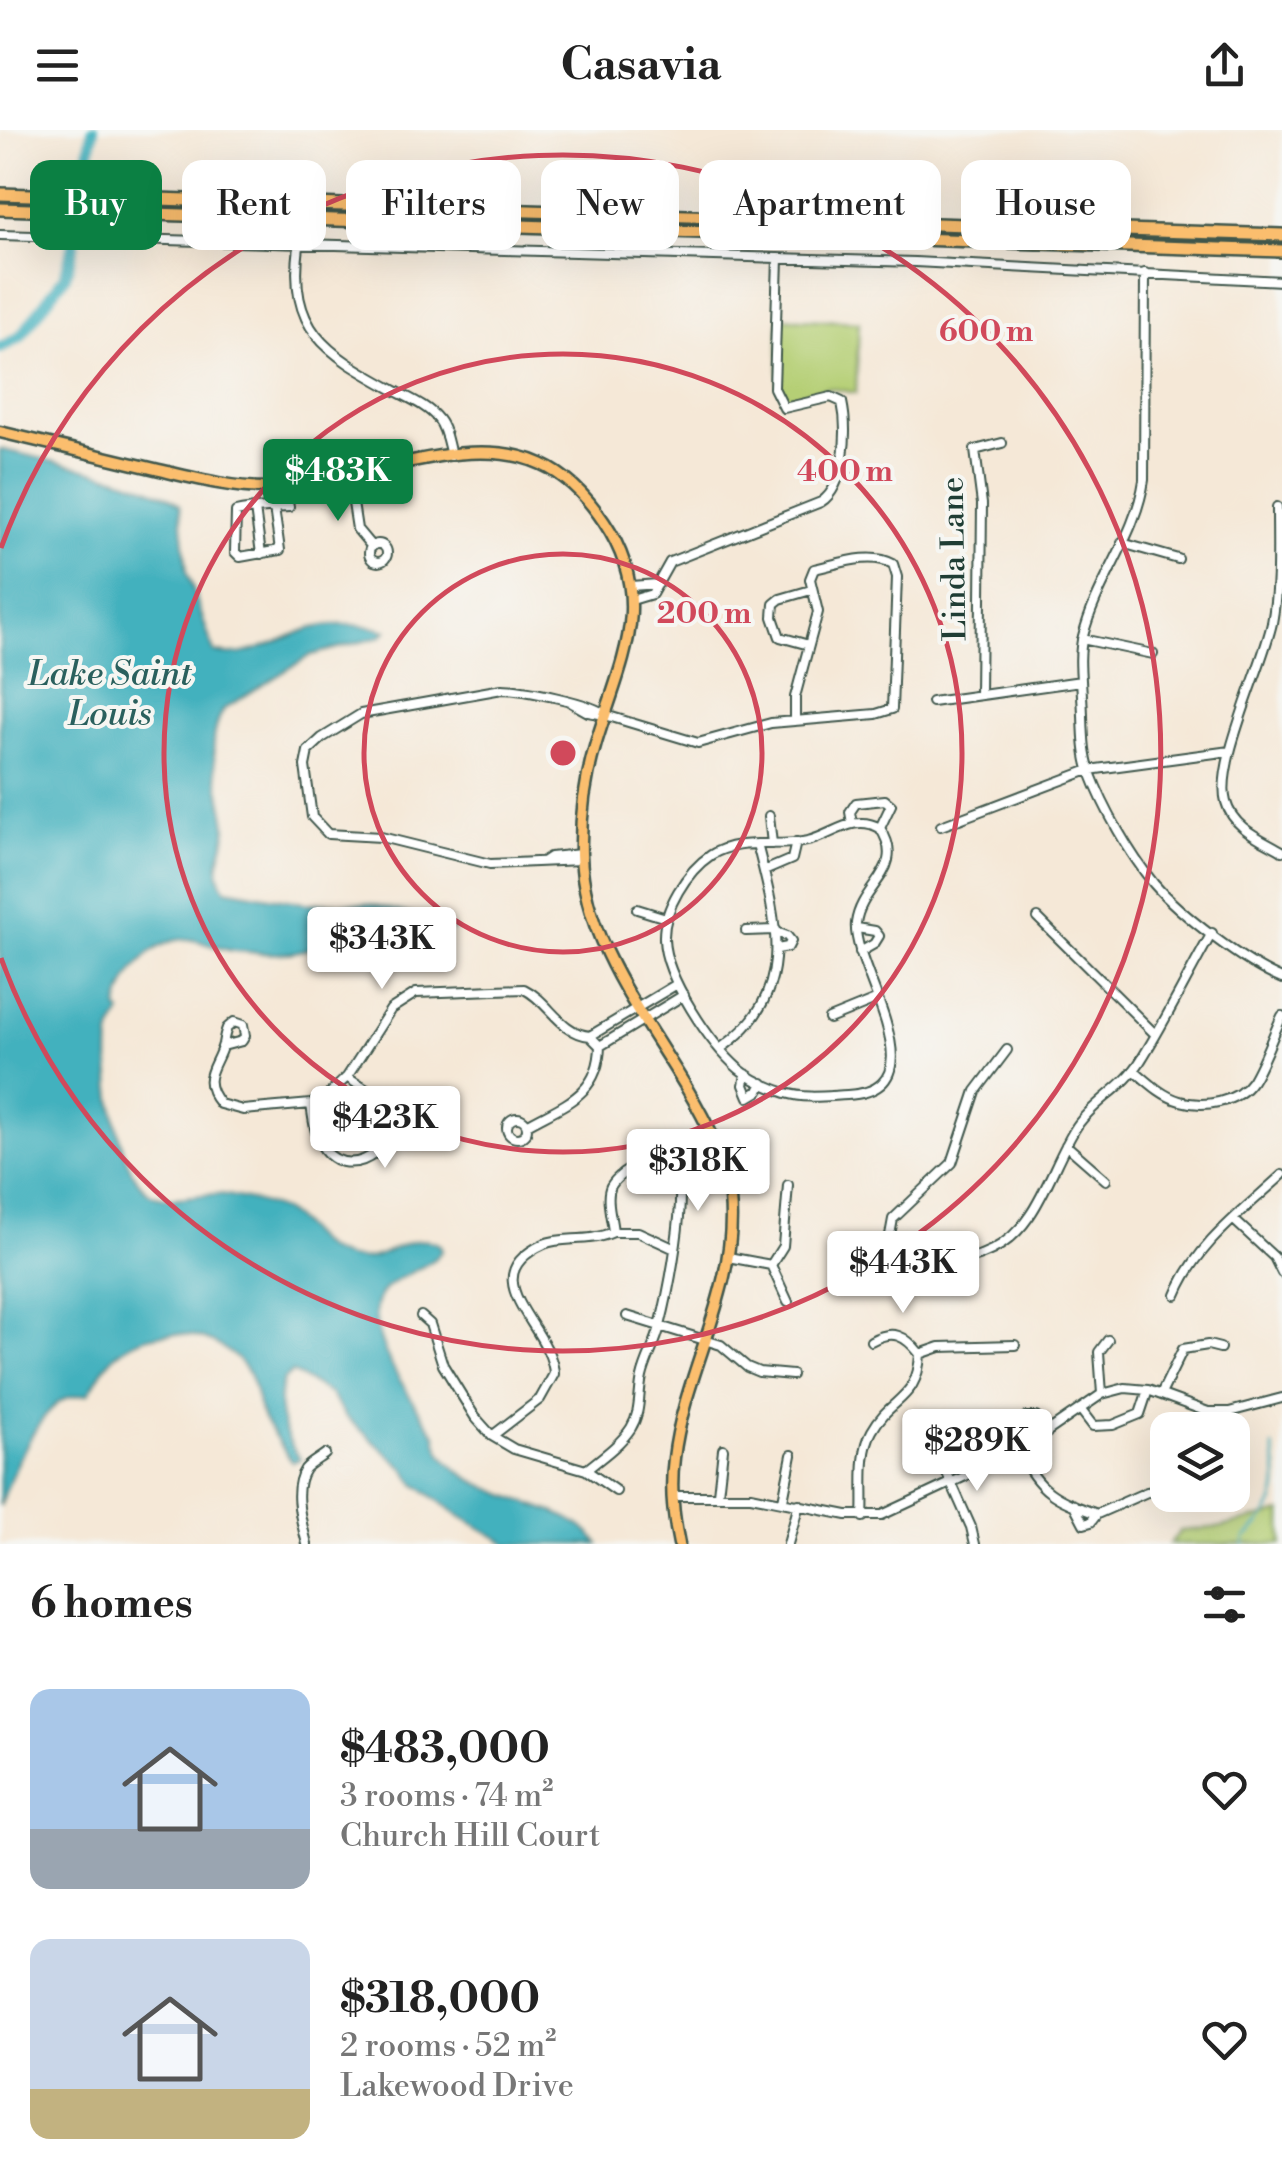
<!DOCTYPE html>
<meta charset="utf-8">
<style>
:root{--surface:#fff;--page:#f6f6f6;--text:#222;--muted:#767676;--accent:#0b8043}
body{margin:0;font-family:"Libre Bodoni",serif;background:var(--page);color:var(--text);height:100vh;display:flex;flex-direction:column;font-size:38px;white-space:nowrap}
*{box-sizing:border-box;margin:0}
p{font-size:32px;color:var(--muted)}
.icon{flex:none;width:55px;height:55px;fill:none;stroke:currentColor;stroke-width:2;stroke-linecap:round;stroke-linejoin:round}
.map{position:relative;height:1414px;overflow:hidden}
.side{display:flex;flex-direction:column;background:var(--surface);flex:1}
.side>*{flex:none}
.guide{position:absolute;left:30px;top:30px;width:1222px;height:90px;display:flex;gap:20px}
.tools{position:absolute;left:1150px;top:1282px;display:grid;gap:20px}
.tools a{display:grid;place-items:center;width:100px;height:100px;border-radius:20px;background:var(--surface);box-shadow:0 10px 40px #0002;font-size:50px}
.price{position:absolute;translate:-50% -85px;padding:0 22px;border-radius:10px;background:#fff;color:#222;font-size:32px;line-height:65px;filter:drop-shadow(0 2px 5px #0008)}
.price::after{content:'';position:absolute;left:50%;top:60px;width:30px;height:22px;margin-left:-15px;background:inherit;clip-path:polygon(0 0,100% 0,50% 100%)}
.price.selected{background:var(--accent);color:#fff}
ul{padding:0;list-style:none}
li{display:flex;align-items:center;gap:30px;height:250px;padding:0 30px}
li span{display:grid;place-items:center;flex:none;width:280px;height:200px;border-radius:20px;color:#555}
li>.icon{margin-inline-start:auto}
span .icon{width:120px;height:120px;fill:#fffc;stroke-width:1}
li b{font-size:42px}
h2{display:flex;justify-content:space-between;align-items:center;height:120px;padding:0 30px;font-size:42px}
.chip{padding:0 35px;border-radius:20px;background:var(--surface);box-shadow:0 10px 40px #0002;font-size:35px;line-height:90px}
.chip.selected{background:var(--accent);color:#fff}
header{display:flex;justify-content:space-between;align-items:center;height:130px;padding:0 30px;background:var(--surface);font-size:45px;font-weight:700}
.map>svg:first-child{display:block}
.green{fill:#b5cf74;stroke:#6a8654;stroke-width:2.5}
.water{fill:#43b1be;stroke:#317779;stroke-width:2.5}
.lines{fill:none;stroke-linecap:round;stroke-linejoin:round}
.stream{stroke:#43b1be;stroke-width:2.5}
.river{stroke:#43b1be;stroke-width:12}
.minor-casing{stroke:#3f574c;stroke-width:12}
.major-casing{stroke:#3f574c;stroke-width:15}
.highway-casing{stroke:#3f574c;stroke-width:16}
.minor{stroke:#fff;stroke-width:8}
.major{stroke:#fbbe6e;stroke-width:10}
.highway{stroke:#fbbe6e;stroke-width:11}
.ring{fill:none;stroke:#d1495b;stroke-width:5}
.labels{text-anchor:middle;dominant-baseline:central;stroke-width:8;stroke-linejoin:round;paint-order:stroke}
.street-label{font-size:32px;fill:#1f3d34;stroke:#f6f6f2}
.water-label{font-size:35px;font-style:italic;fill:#2a605d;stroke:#f6f6f2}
.centre{fill:#d1495b;stroke:#f6f6f2;stroke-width:5}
.ring-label{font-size:30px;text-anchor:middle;font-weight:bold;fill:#d1495b;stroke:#f6f6f2;stroke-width:8;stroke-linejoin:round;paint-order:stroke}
</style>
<header><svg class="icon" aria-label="menu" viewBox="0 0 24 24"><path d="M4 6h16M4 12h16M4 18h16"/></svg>Casavia<svg class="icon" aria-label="share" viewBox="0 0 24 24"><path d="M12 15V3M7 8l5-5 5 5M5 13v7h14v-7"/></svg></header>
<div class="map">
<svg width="1282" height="1414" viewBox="0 0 1282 1414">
<rect width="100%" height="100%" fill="#f6f6f2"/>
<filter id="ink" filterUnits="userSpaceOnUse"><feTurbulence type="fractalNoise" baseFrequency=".01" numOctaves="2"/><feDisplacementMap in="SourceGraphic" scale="20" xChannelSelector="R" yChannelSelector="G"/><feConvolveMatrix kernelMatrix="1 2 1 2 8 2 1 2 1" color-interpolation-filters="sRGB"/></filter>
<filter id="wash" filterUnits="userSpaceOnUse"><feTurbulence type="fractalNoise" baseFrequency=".0048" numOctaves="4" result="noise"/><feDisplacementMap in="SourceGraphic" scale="40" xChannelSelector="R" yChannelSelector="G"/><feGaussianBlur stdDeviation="2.25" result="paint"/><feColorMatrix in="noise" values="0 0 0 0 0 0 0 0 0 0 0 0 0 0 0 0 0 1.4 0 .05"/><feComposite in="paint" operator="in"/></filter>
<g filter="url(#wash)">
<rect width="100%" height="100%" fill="#f5e8d7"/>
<path class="green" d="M 779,188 L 859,192 L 856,263 L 828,258 L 787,267 L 778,254 Z
M 1282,1382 L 1282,1414 L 1170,1414 L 1180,1401 L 1221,1397 Z"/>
<path class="water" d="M 0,319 C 41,329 152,350 180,375 L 187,442 L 214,522 C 245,531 277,510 306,500 C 328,493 364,493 386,501 L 380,507 L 311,525 L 224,579 C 201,615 223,659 226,697 C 227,720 208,738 226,759 L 304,773 L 371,774 L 439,792 L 454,799 C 426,806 399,791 370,798 C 347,802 326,814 304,820 C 281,826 257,823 234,821 C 210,818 191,802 167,813 C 140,824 123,852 118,878 L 121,883 C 118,891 113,896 111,903 C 104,938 117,1054 156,1066 C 177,1072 197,1064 217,1064 C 230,1064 263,1073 277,1078 C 308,1089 311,1127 360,1129 C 388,1129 411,1099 440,1115 L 442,1120 C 429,1139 401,1143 385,1159 C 351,1192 417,1276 436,1305 C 440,1355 532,1370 569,1389 C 581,1395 592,1405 599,1414 L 508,1414 L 460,1386 L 415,1354 L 405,1339 L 345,1286 L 330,1264 L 292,1242 L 283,1250 C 274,1278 284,1306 300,1329 L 292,1332 C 283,1317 271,1302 262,1286 C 255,1272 257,1255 247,1241 C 218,1199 154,1191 115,1225 C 103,1235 97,1251 88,1264 C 81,1265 72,1266 65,1269 C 37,1281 10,1348 0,1376 Z"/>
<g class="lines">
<path class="stream" d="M 1244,1414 L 1245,1408 C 1278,1379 1282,1359 1273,1317"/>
<path class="river" d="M 0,218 L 20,207 L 65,146 L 73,118 L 93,0"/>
</g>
</g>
<g filter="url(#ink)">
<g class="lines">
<g class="minor-casing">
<path id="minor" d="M 0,105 L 915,132 L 1282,151
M 299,116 C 288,200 325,222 392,259 C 408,268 427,275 438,289 C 446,299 448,314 451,326
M 1145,143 L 1144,350 C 1136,406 1097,451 1083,506 C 1078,525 1081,546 1082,566 C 1084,590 1082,619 1090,642 C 1104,679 1129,723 1154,754 C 1180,784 1245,834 1282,849
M 349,347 L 357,399 L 372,417
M 1277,377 C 1277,415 1279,455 1272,493 C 1263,536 1215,634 1226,672 C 1233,698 1260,708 1282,721
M 274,378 L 280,420 L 240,427 L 235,422 L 236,382 C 253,378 271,378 289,377 L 285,357
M 255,379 L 261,424
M 1122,413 L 1178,429
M369 423a9 9 0 1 1 18 0a9 9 0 1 1-18 0Z
M 631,456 L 658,454
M 632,470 L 652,464 L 670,432 L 821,372 C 846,356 848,299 842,272 L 831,267 L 784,278 L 774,258 L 778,128
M 1082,509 L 1153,524
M 809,515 L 780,507 L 773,487 L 774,474 L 780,469 L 811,460
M 980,565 L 982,374 L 975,320 L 1002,313
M 932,572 L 1081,551
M 572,573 L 588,582 L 605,585 L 698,613 L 771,593 L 876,584 L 892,579 L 897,447 L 893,434 C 871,421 838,434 814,439 L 810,449 L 818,482 L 795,567 L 795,590
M 769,686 L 772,714
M 852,693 L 850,682 L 856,673 L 885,670 L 891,675 L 880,698 C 908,740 861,754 856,793 C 851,839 945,960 847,965 C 826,966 806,969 786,963 C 771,958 751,949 739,939 C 710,914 665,847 664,809 C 663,779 687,741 711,725 C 739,707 777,718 808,711 C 833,705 854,683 880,698
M 941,696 L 1089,640 L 1230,621
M 581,730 L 490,734 L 381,707 L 328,704 L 312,687 L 305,636 L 308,621 L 322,608 L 361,584 L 502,559 C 521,559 593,573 605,585
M 544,731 L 550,727 L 581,724
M 764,741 L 792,729 L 796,712
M 637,779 L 666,788
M 1038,788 L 1154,903
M 857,798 L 875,801 L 879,806 L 874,814 L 860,822
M 746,801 L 776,800
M 776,802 L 787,806 L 791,811 L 788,817 L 777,819
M 829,889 L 878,869
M 223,916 L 242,911 L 245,906 L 243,895 L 234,892 L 227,898 C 225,903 224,908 223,914 C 217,937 198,948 220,974 L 243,980 L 311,974 L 326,967 L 347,947 L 391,879 L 416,863 L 524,859 C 549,871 560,903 590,906 L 677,854
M 600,916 L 684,865
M 720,919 C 798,865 777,792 757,714
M 1134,940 C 1147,951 1162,966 1180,971 C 1204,978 1237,973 1252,951 C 1264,931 1272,907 1282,886
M 746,944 L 744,955 L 749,967 L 759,961 L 763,953
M 311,974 C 313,988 315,1008 324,1019 C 353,1057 414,1007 379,970 C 371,961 357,955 347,947
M507 998a10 10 0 1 1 20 0a10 10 0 1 1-20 0Z
M 527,995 C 564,974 599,965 600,916 L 590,906
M 1066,1015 L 1106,1050
M 1234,1090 L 1274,1127 L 1282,1143
M 728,1127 L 771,1135
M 849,1131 C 894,1132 950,1142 992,1120 C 1039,1097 1050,1037 1077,996 C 1094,971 1125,957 1141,930 C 1166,890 1188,845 1212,803
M 885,1132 L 893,1089 L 952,1033 L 976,961 L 1007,920
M 771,1135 L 783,1116 L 788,1055
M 771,1135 L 788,1172
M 1176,1165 C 1197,1114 1242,1082 1282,1045
M 421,1186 L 430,1194 L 443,1235 L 475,1287 L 492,1306 L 514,1319 L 586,1340 L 616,1361
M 627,1186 L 721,1215 L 747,1237 L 759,1242 L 792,1245
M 920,1224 L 940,1217 L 1015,1215
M 1102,1264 L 1099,1222 L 1108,1210
M 1161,1264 L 1183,1219 L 1208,1215 L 1220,1218
M 1080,1279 L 1093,1296 L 1113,1295 L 1140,1284 L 1148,1260
M 492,1306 L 540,1269 L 554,1244 C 552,1196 469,1148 544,1114 C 562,1106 589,1113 613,1102
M 1033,1312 L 1024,1298 L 1026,1287 L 1036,1287 L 1047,1303
M 1019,1321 C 1039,1362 1055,1369 1097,1384 L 1147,1362 L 1168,1359
M 938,1323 L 971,1397 L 975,1414
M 586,1340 C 601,1328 620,1315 631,1298 C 641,1282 638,1265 642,1247 C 646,1229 656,1214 660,1196 C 667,1169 690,1060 675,1038 C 661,1018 621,1039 611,1056 C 605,1068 612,1089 613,1102 L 638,1102 L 675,1119
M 718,1364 L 723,1319
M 672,1366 L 751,1366 L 847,1385 L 882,1385 L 1019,1321 L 1102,1264 L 1125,1258 L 1148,1260 L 1208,1282 L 1229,1282 L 1282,1268
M 783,1370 L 792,1325
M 1074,1375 L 1084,1394 L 1091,1392 L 1097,1384
M 863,1387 C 865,1361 859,1324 872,1301 C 891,1266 918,1271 920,1224 C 905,1205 893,1199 871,1211
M 307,1414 C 302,1393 291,1360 305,1339 C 309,1334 320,1328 325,1324
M 788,1414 L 799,1374"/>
</g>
<g class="major-casing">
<path id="major" d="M 0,302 C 50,314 101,326 151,338 C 190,347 229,358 270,358 C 354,357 462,298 541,334 C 568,346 588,368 604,392 C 657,471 620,533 596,613 C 585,650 580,686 581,724 C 583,810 643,885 686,957 C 706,991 726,1028 730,1068 C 739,1158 684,1241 674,1328 C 670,1357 673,1386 679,1414"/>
</g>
<g class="highway-casing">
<path id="highway" d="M 0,64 L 1282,105
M 0,79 L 1282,121"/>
</g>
<use href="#minor" class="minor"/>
<use href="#major" class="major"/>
<use href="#highway" class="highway"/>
</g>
</g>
<g class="ring">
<circle cx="563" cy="623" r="199"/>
<circle cx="563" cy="623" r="399"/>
<path d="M1 418A598 598 0 1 1 1 828"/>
</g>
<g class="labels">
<g class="street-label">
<text transform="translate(954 429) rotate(-91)">Linda Lane</text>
</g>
<g class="water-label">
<text x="110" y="544">Lake Saint<tspan x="110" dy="40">Louis</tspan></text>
</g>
</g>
<circle cx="563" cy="623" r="15" class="centre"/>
<g class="ring-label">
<text x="986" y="211">600 m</text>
<text x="845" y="351">400 m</text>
<text x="704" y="493">200 m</text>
</g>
</svg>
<div class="tools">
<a><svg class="icon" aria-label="layers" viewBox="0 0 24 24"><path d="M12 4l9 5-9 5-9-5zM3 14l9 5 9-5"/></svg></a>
</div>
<b class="price selected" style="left:338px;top:394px">$483K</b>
<b class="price" style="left:382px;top:862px">$343K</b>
<b class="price" style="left:385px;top:1041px">$423K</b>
<b class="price" style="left:698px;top:1084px">$318K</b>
<b class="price" style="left:903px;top:1186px">$443K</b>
<b class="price" style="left:977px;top:1364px">$289K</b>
<div class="guide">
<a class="chip selected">Buy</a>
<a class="chip">Rent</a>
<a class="chip">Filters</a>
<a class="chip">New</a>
<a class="chip">Apartment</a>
<a class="chip">House</a>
</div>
</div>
<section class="side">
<h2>6 homes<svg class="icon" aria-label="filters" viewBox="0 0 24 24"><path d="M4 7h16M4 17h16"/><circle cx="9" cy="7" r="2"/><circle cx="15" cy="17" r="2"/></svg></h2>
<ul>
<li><span style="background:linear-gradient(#a9c7e8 70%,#9aa5b1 0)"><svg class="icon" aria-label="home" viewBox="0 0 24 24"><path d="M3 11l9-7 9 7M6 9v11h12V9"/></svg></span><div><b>$483,000</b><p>3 rooms · 74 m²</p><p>Church Hill Court</p></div><svg class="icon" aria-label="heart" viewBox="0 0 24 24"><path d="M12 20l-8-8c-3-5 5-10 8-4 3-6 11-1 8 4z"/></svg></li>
<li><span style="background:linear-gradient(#c9d6e8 75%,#c2b280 0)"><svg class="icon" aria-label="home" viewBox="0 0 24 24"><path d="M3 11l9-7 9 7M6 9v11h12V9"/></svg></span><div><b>$318,000</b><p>2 rooms · 52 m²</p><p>Lakewood Drive</p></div><svg class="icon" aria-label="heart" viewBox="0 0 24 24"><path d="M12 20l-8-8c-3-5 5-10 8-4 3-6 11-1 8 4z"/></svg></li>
</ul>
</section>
